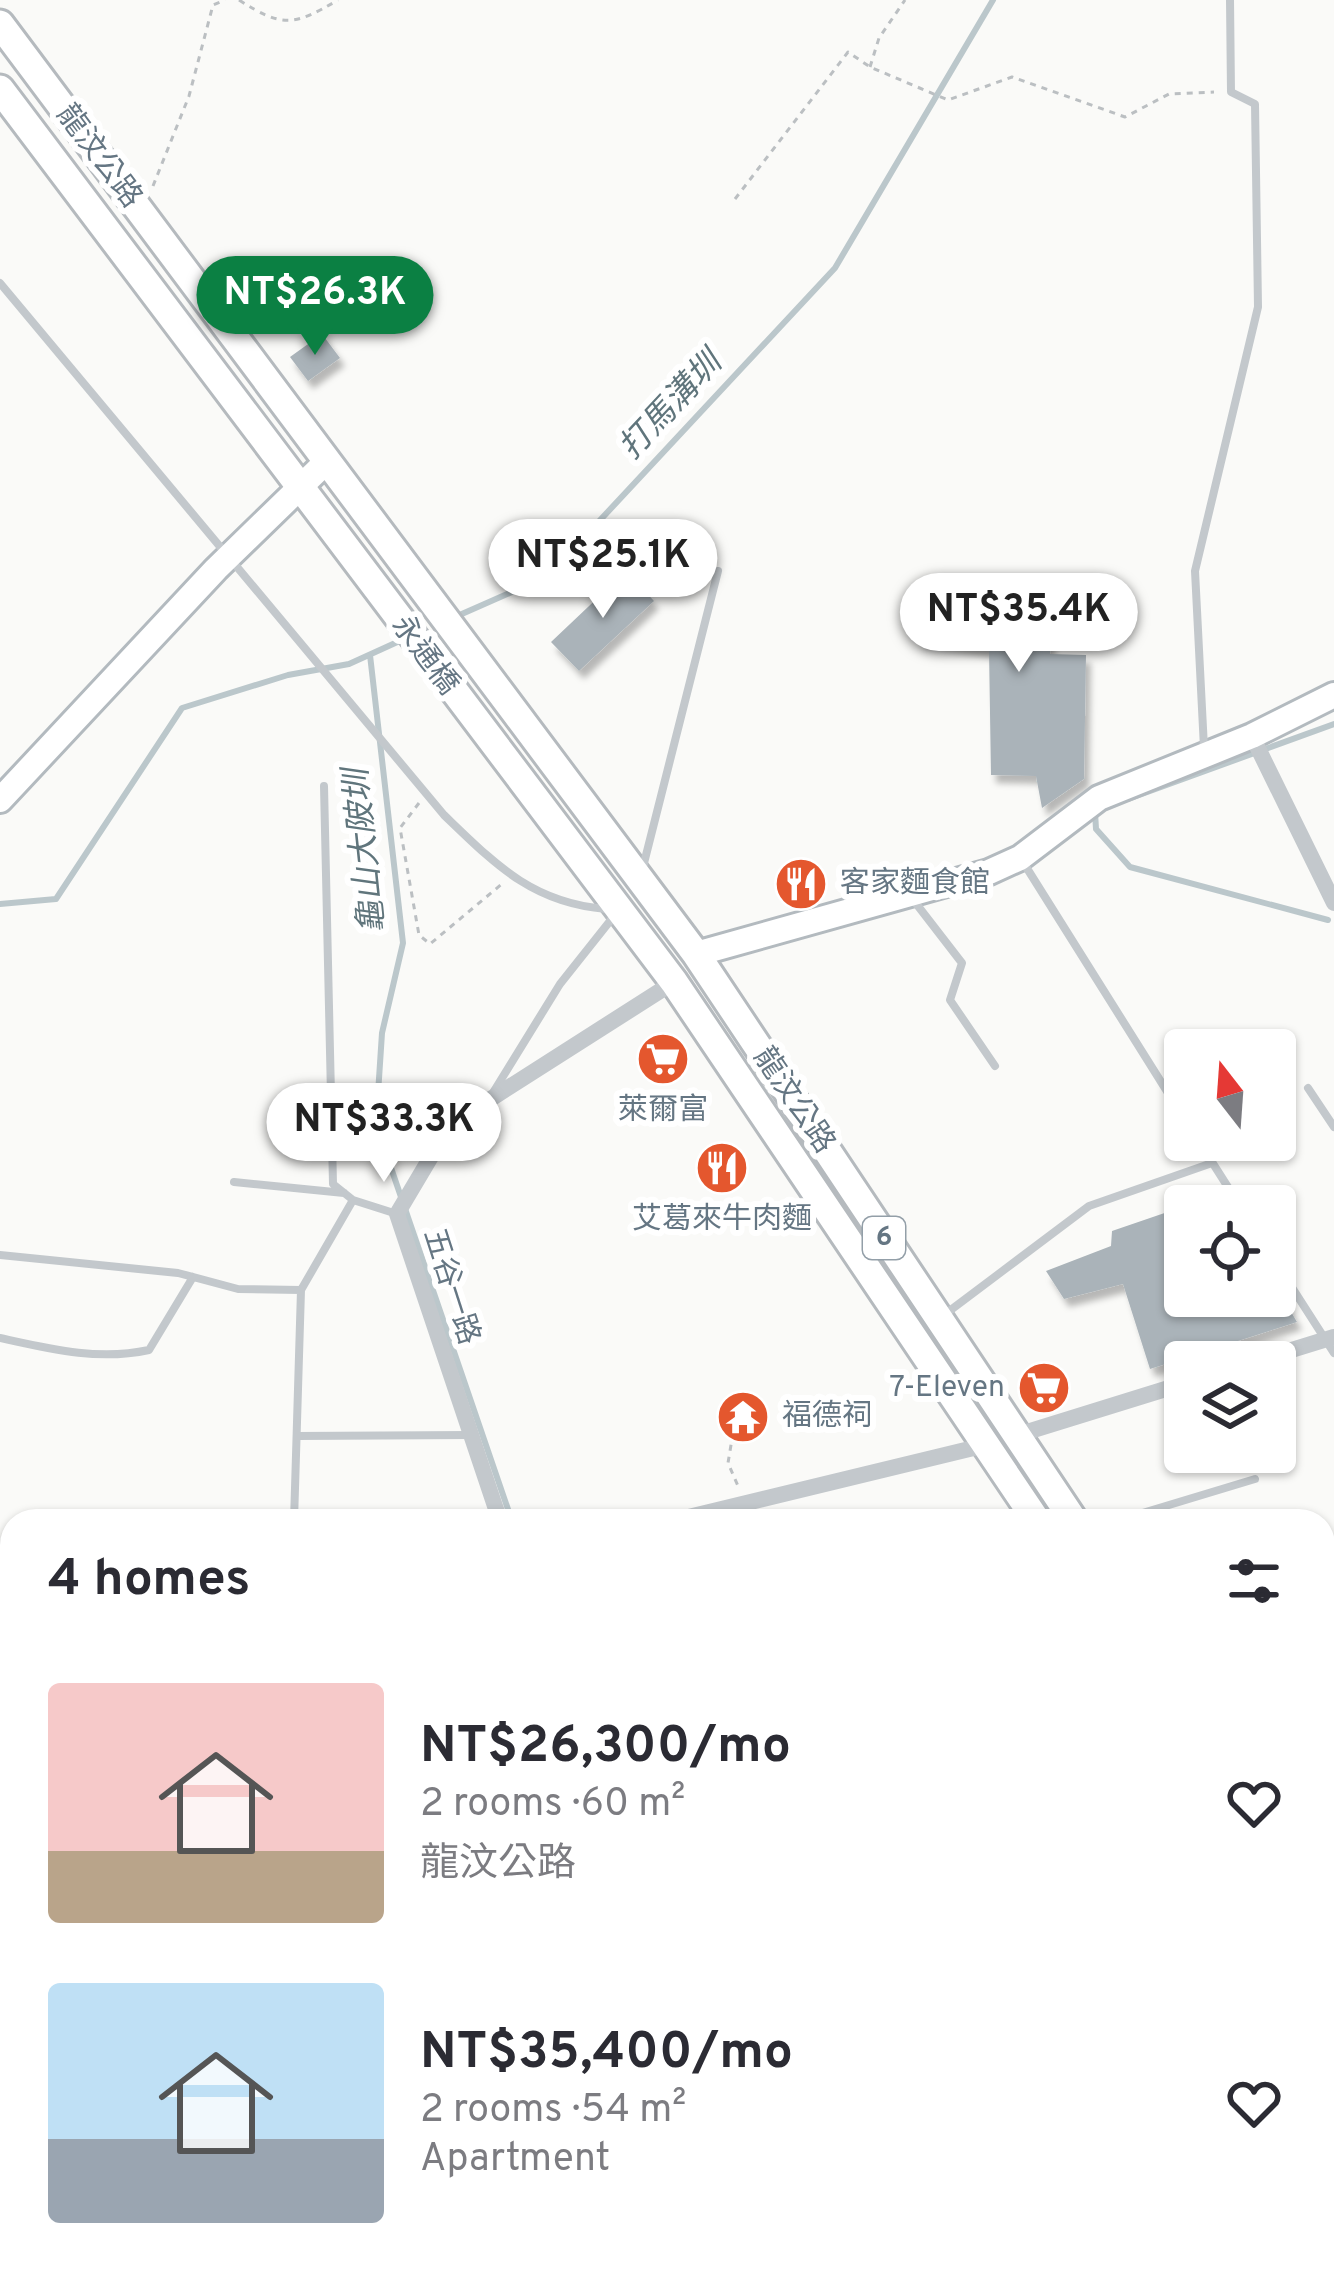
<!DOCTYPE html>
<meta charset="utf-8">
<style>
:root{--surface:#fff;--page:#f7f7f7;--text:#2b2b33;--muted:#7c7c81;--accent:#0b8043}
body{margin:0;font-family:Overpass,"Noto Sans TC",sans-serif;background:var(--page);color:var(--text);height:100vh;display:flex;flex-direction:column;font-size:45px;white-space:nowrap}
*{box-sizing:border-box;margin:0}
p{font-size:39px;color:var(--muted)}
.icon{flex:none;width:66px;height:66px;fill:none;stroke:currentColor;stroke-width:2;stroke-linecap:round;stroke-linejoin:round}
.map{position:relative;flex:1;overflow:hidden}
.sheet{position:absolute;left:0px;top:1509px;width:1335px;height:771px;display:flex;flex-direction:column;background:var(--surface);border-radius:36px 36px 0 0;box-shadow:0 3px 9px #0004}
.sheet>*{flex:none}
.needle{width:78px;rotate:343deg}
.tools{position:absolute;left:1164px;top:1029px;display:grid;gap:24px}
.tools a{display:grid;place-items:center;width:132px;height:132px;border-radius:12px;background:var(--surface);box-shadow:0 3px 9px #0004;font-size:60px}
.price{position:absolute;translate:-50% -102px;padding:0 27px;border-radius:42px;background:#fff;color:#222;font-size:39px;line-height:78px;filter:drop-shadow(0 3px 6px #0008)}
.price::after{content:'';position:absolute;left:50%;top:72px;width:36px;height:27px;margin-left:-18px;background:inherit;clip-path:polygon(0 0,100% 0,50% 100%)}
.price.active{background:var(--accent);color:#fff}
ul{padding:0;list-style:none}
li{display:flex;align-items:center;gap:36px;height:300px;padding:0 48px}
li span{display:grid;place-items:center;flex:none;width:336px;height:240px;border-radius:12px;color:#555}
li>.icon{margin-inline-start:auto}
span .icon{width:144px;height:144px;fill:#fffc;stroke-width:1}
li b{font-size:51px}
h2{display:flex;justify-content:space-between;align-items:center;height:144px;padding:0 48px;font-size:51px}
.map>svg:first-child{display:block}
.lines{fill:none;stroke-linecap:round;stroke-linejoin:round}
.stream{stroke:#bbc7cb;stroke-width:6}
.canal{stroke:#bbc7cb;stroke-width:21}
.building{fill:#aab3b9;filter:url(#shadow)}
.secondary-casing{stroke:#b3babf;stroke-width:30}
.primary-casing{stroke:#b5babe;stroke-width:33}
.path{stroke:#bbbfc2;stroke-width:3;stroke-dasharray:6 6;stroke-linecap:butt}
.lane{stroke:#c3c8cc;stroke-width:8}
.street{stroke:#c3c8cc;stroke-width:16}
.secondary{stroke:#fff;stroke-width:24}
.primary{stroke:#fff;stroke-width:27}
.labels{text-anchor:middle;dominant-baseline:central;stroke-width:12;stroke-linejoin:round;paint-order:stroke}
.shield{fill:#fff;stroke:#939fa8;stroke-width:3}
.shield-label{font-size:27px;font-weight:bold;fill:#657683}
.street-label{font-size:30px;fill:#657683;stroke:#fff}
.poi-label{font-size:30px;fill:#657683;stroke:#fff;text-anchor:start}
.water-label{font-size:33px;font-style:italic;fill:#60757c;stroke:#fff}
</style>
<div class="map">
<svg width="1334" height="2278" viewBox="0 0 1334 2278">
<defs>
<filter id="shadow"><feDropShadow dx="5" dy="8" stdDeviation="3" flood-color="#0004"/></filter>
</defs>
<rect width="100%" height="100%" fill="#fafaf8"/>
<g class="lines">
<path class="stream" d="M 455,617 L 548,576 L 835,268 L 993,0
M 370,655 L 403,943 L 382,1033 L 376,1124 L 512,1521
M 1128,799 L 1334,724
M 1095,812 L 1096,829 L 1130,867 L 1328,920
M 0,904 L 56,899 L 182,708 L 288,675 L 349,664 L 404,639
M 909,2268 L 911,2278"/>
<path class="canal" d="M 0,2016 L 12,2040
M 127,2268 L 132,2278"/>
</g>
<path class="building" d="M 322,334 L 340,358 L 308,381 L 290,357 Z
M 626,571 L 654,601 L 579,671 L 551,642 Z
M 941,574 L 1054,580 L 1050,654 L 1086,655 L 1084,779 L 1042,808 L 1036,776 L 991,775 L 989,650 L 918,640 Z
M 1185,1206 L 1185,1296 L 1275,1296 L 1275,1285 L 1297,1322 L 1150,1369 L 1123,1284 L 1064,1299 L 1046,1271 L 1111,1246 L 1112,1231 Z"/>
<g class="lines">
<g class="secondary-casing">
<path id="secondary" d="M 0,800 L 216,569 L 325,463
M 696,954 L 989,872 L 1020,858 L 1099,798 L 1252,736 L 1334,695"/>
</g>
<g class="primary-casing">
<path id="primary" d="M 0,24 L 696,954 L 1074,1521
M 0,89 L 674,982 L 1037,1521
M 1323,1904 L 1334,1921
M 1323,1957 L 1334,1975"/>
</g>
<path class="path" d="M 239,0 C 283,28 294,26 338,0
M 870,67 L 879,38 L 905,0
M 153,186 L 189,96 L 213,5 L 225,0
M 735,199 L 848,52 L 870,67 L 948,100 L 1012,77 L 1125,117 L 1169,94 L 1214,92
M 419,803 L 400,828 L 419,935 L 430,944 L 503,883
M 733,1433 L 728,1463 L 738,1486
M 0,1718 L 12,1726
M 1323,1754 L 1334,1752
M 0,1787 L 12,1786
M 0,1985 L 12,1996"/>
<path class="lane" d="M 0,283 L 444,815 C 495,864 532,903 606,909
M 1204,748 L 1195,571 L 1258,307 L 1255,104 L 1231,92 L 1230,0
M 324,786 L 333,1184 L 353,1200
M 1023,862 L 1185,1120
M 642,871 L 718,571
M 911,897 L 962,963 L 950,1000 L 995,1066
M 1275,1069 L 1278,1068
M 1308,1088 L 1334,1127
M 494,1091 L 560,984 L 614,916
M 1198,1140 L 1240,1206
M 234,1182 L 344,1193
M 0,1255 L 178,1273 L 238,1289 L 301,1290
M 1275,1261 L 1334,1353
M 944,1315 L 1089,1206 L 1212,1163
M 0,1338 C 50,1349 98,1361 149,1350 L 193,1277
M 297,1436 L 469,1435
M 294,1521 L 301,1290 L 353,1200 L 397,1214
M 1116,1521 L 1255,1479
M 0,2052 L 12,2077
M 1323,2069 L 1334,2093
M 107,2268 L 112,2278
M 145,2268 L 147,2278"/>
<path class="street" d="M 1252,736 L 1334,903
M 1252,1362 L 1334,1337
M 1017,1435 L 1185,1383
M 500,1521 L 397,1214 L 438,1145 L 489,1100 L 674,982
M 672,1521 L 986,1445"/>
<use href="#secondary" class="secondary"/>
<use href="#primary" class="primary"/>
</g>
<defs>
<g id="restaurant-disc" transform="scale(2.7)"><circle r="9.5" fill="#e4572e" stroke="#fff"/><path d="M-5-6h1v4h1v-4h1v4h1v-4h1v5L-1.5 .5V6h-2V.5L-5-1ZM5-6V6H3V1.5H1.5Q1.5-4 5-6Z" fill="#fff"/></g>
<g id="supermarket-disc" transform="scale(2.7)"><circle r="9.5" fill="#e4572e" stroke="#fff"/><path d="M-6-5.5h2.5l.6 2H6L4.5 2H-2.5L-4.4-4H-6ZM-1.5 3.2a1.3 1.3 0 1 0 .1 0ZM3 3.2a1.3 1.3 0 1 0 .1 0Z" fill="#fff"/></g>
<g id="temple-disc" transform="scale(2.7)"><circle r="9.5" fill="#e4572e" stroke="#fff"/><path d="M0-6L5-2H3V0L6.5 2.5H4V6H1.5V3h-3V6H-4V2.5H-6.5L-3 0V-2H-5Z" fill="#fff"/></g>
</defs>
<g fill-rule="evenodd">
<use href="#restaurant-disc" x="801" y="884"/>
<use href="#supermarket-disc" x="663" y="1059"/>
<use href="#restaurant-disc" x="722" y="1168"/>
<use href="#supermarket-disc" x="1044" y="1388"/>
<use href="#temple-disc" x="743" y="1417"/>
</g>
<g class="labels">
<rect class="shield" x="863" y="1217" width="42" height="42" rx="9"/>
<g class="shield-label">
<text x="884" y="1238">6</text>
</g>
<g class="street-label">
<text transform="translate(98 157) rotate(53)">龍汶公路</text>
<text transform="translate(424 656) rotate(53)">永通橋</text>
<text transform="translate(793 1101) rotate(56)">龍汶公路</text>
<text transform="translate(450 1287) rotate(72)">五谷一路</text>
</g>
<g class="poi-label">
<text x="840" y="884">客家麵食館</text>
<text x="663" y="1111" text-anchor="middle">萊爾富</text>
<text x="722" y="1220" text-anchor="middle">艾葛來牛肉麵</text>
<text x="1005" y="1388" text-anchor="end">7-Eleven</text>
<text x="782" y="1417">福德祠</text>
</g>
<g class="water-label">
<text transform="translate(672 407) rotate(-47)">打馬溝圳</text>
<text transform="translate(367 851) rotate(-96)">龜山大陂圳</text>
</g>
</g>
</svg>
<div class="tools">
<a><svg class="needle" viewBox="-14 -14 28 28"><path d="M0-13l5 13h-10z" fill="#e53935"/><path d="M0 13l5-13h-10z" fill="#7c7c81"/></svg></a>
<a><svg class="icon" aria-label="locate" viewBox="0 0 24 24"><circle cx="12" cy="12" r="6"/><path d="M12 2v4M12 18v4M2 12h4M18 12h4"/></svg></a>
<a><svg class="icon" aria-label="layers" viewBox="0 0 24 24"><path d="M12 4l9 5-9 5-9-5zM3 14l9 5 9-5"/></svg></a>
</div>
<b class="price active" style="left:315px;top:358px">NT$26.3K</b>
<b class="price" style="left:603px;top:621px">NT$25.1K</b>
<b class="price" style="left:1019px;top:675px">NT$35.4K</b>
<b class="price" style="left:384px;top:1185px">NT$33.3K</b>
<section class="sheet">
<h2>4 homes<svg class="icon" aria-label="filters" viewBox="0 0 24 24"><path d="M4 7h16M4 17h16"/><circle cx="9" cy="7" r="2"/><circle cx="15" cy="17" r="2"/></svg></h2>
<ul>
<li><span style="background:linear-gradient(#f6c9c9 70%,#b9a48a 0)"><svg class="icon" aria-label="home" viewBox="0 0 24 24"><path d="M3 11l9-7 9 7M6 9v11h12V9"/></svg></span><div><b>NT$26,300/mo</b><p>2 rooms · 60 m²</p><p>龍汶公路</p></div><svg class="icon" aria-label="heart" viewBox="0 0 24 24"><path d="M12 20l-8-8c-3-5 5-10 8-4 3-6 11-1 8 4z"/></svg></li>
<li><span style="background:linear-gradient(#bfe0f5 65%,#9aa5b1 0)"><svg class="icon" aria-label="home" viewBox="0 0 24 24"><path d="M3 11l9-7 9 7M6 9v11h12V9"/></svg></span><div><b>NT$35,400/mo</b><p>2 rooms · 54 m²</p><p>Apartment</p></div><svg class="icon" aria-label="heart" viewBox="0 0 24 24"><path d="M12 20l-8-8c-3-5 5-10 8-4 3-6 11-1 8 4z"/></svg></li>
</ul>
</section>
</div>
